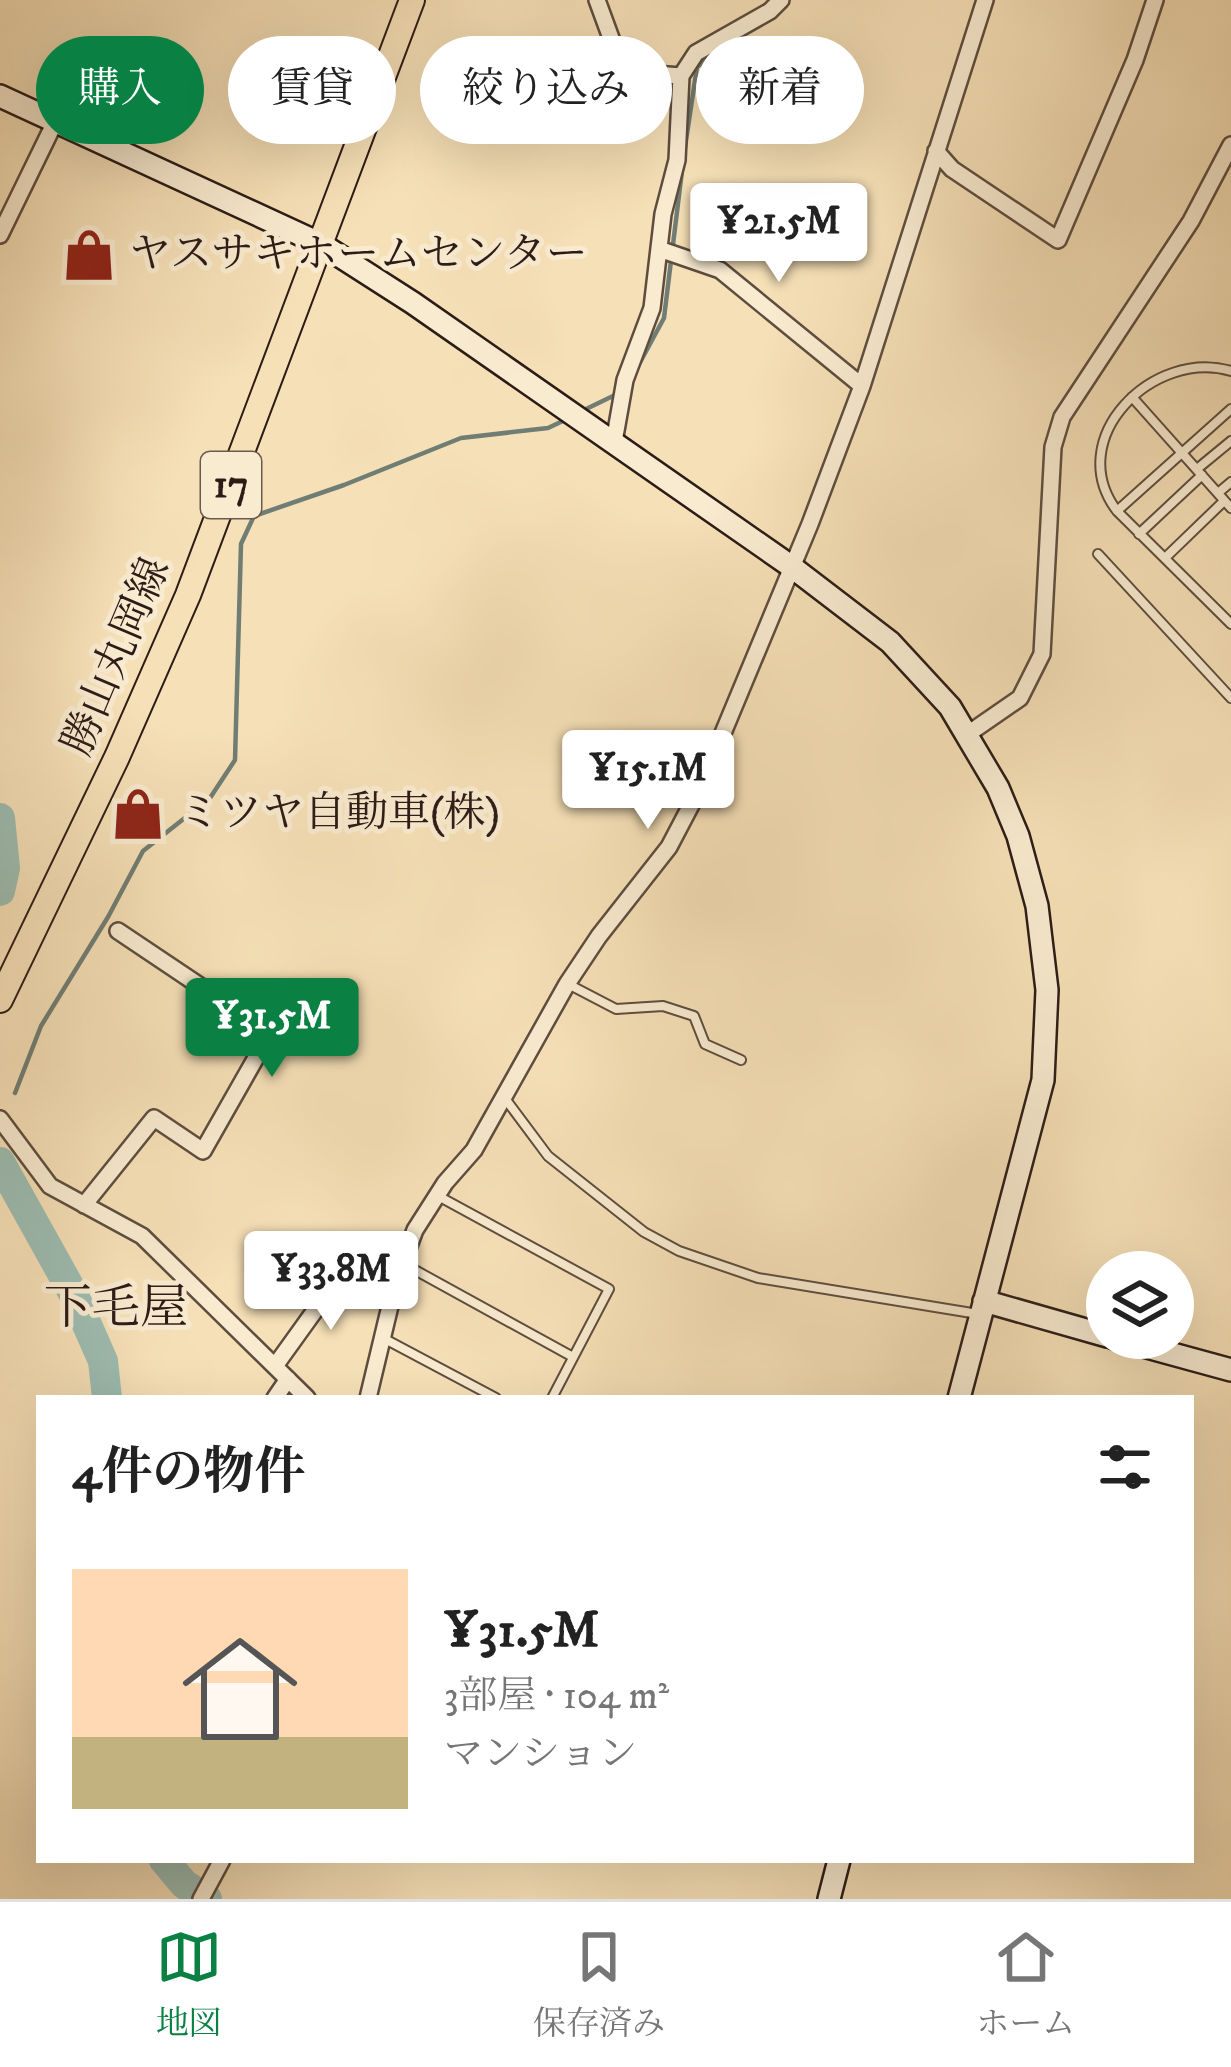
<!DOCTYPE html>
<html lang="ja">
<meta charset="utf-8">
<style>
:root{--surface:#fff;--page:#f2f2f2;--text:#222;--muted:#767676;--line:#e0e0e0;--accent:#0b8043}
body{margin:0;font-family:"IM FELL DW Pica","Noto Serif JP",serif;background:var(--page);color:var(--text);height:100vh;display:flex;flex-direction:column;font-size:45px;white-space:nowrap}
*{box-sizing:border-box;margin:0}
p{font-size:39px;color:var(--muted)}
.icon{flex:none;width:66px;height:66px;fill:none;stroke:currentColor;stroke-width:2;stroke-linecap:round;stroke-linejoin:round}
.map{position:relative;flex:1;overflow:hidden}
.sheet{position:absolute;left:36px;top:1395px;width:1158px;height:468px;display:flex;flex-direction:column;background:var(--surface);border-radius:0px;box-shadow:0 12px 48px #0002}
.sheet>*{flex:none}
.banner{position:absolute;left:36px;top:36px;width:1161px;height:108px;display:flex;gap:24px}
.tools{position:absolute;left:1086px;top:1251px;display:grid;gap:24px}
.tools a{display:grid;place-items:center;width:108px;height:108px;border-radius:50%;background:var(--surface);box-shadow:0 12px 48px #0002;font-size:60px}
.price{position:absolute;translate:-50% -102px;padding:0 27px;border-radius:12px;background:#fff;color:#222;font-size:39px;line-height:78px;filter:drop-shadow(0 3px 6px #0008)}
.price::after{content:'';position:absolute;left:50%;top:72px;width:36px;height:27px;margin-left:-18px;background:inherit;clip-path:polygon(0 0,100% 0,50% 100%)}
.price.active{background:var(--accent);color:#fff}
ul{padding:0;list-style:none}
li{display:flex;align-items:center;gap:36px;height:300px;padding:0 36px}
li+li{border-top:3px solid var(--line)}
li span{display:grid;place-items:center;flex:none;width:336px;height:240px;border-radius:0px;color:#555}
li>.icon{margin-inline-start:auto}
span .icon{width:144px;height:144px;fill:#fffc;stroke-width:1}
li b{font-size:51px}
h2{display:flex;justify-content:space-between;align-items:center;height:144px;padding:0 36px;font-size:51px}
.pill{padding:0 42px;border-radius:54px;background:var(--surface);box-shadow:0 12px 48px #0002;font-size:42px;line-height:108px}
.pill.active{background:var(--accent);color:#fff}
.tabs{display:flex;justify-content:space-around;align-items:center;height:168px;border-top:3px solid var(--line);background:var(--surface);font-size:33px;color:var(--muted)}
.tabs a{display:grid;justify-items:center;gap:6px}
.tabs .active{color:var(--accent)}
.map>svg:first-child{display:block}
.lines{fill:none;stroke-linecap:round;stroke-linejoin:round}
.stream{stroke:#707d74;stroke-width:4.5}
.river{stroke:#9dbdb2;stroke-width:30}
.lane-casing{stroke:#5e4d3f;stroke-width:12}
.street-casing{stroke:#5e4d3f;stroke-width:20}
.secondary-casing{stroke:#2c1c17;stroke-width:26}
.primary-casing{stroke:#2c1c17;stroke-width:28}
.lane{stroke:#f9ebd0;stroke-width:8}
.street{stroke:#f9ebd0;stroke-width:15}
.secondary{stroke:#f9ebd0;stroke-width:21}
.primary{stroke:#f6e0b7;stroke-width:24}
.labels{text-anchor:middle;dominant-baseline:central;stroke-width:10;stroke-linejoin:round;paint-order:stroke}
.shield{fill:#f9ebd0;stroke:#6a5a4e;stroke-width:3}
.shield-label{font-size:39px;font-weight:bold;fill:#2c1c17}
.poi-label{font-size:42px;fill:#2c1c17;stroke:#f9ebd0;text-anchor:start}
.street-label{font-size:42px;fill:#2c1c17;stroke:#f9ebd0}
.quarter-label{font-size:48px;fill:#2c1c17;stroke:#f9ebd0}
</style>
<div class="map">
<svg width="1231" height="1899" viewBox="0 0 1231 1899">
<rect width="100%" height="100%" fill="#f6e0b7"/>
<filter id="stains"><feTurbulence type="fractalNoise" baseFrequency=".00167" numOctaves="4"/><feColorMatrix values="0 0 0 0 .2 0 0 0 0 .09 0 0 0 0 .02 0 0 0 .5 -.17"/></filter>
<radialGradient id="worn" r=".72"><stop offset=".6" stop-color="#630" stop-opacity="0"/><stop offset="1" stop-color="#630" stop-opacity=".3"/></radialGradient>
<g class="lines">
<path class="stream" d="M 684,154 L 697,67 L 744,34
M 637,368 L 664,318 L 682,171
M 582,411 L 615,395
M 15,1093 L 41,1026 L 108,917 L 143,851 L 210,798 L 235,760 L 241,544 L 254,516 L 344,485 L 461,438 L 548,428 L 567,419"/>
<path class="river" d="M 0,818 L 5,868 L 0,891
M 0,1162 L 73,1293 L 103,1361 L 107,1398
M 164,1860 L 184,1884 L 207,1899"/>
<g class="lane-casing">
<path id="lane" d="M 1231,371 C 1154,348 1062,438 1117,511 L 1231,624
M 1132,397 L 1231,508
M 1197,469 L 1231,441
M 1218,493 L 1231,482
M 1117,511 L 1231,409
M 1139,534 L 1202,475
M 1098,554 L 1231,698
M 1165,558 L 1224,501
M 568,984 L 616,1009 L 663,1006 L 694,1016 L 705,1044 L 741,1060
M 504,1097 L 548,1156 L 644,1232 L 679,1251 L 758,1278 L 978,1314
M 440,1197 L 609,1289 L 552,1398
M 404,1264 L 573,1357
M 383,1338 L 496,1398"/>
</g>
<g class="street-casing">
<path id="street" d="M 597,0 L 615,49 L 642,73 L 681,76
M 936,151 L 952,169 L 1058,240 L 1135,60 L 1155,0
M 0,235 L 55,122
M 659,249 L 720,270 L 862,386
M 614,442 L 625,380 L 652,308 L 663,214 L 677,160 L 681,76 L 696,53 L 770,11 L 781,0
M 965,736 L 1020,698 L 1042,654 L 1053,447 L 1062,417 L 1191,221 L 1231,145
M 0,1119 L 50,1186 L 142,1236 L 307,1398
M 84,1205 L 154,1118 L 203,1151 L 270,1033 L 118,931
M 275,1366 L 344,1270
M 275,1398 L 288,1379
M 368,1398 L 396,1281 L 415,1230 L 445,1183 L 474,1150 L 567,984 L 599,936 L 669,847 L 701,786 L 810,524 L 862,386 L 985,0
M 201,1899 L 222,1860"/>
</g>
<g class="secondary-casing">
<path id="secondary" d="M 0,96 L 321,244 L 413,303 L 792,567 L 890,642 L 950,707 L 998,788 L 1018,836 L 1037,906 L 1047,990 L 1043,1080 L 959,1398
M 984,1301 L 1107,1336
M 1114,1338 L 1231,1370
M 829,1899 L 839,1860"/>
</g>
<g class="primary-casing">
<path id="primary" d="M 0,1000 L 117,757 L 188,595 L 412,0"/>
</g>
<use href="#lane" class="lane"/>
<use href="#street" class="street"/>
<use href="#secondary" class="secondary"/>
<use href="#primary" class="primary"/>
</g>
<defs>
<g id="shop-bare" transform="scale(4.14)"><path d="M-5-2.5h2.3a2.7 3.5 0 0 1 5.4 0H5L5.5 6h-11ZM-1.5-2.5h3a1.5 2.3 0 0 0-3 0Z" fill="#8f2418" stroke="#f9ebd0" stroke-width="2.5" paint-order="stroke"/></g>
</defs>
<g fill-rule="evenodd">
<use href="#shop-bare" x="89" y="255"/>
<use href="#shop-bare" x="138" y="814"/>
</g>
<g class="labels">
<rect class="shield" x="201" y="452" width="60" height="66" rx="9"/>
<g class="shield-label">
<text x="231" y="485">17</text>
</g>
<g class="poi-label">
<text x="129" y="255">ヤスサキホームセンター</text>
<text x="178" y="814">ミツヤ自動車(株)</text>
</g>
<g class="street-label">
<text transform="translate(117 657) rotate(-67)">勝山丸岡線</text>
</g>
<g class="quarter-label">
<text x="116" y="1309">下毛屋</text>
</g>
</g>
<rect width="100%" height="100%" filter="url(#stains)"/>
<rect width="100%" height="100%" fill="url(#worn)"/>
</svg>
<div class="tools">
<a><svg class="icon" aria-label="layers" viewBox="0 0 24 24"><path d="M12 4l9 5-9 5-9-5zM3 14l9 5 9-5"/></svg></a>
</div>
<b class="price" style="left:779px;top:285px">¥21.5M</b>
<b class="price" style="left:648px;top:832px">¥15.1M</b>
<b class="price active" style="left:272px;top:1080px">¥31.5M</b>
<b class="price" style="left:331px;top:1333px">¥33.8M</b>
<div class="banner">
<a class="pill active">購入</a>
<a class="pill">賃貸</a>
<a class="pill">絞り込み</a>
<a class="pill">新着</a>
</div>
<section class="sheet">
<h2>4件の物件<svg class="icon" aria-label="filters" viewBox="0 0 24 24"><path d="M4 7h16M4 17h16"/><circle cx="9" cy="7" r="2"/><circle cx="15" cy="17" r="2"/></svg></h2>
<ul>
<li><span style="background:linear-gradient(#ffd9b3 70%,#c2b280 0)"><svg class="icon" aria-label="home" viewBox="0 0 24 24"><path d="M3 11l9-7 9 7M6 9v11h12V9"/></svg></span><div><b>¥31.5M</b><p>3部屋 · 104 m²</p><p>マンション</p></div></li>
</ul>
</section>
</div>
<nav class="tabs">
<a class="active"><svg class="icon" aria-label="map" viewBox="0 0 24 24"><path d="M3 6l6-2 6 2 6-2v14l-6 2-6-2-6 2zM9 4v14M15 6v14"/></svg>地図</a>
<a><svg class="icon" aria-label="saved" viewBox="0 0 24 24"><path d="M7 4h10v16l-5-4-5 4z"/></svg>保存済み</a>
<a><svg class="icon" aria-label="home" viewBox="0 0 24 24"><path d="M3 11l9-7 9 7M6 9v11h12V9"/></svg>ホーム</a>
</nav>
